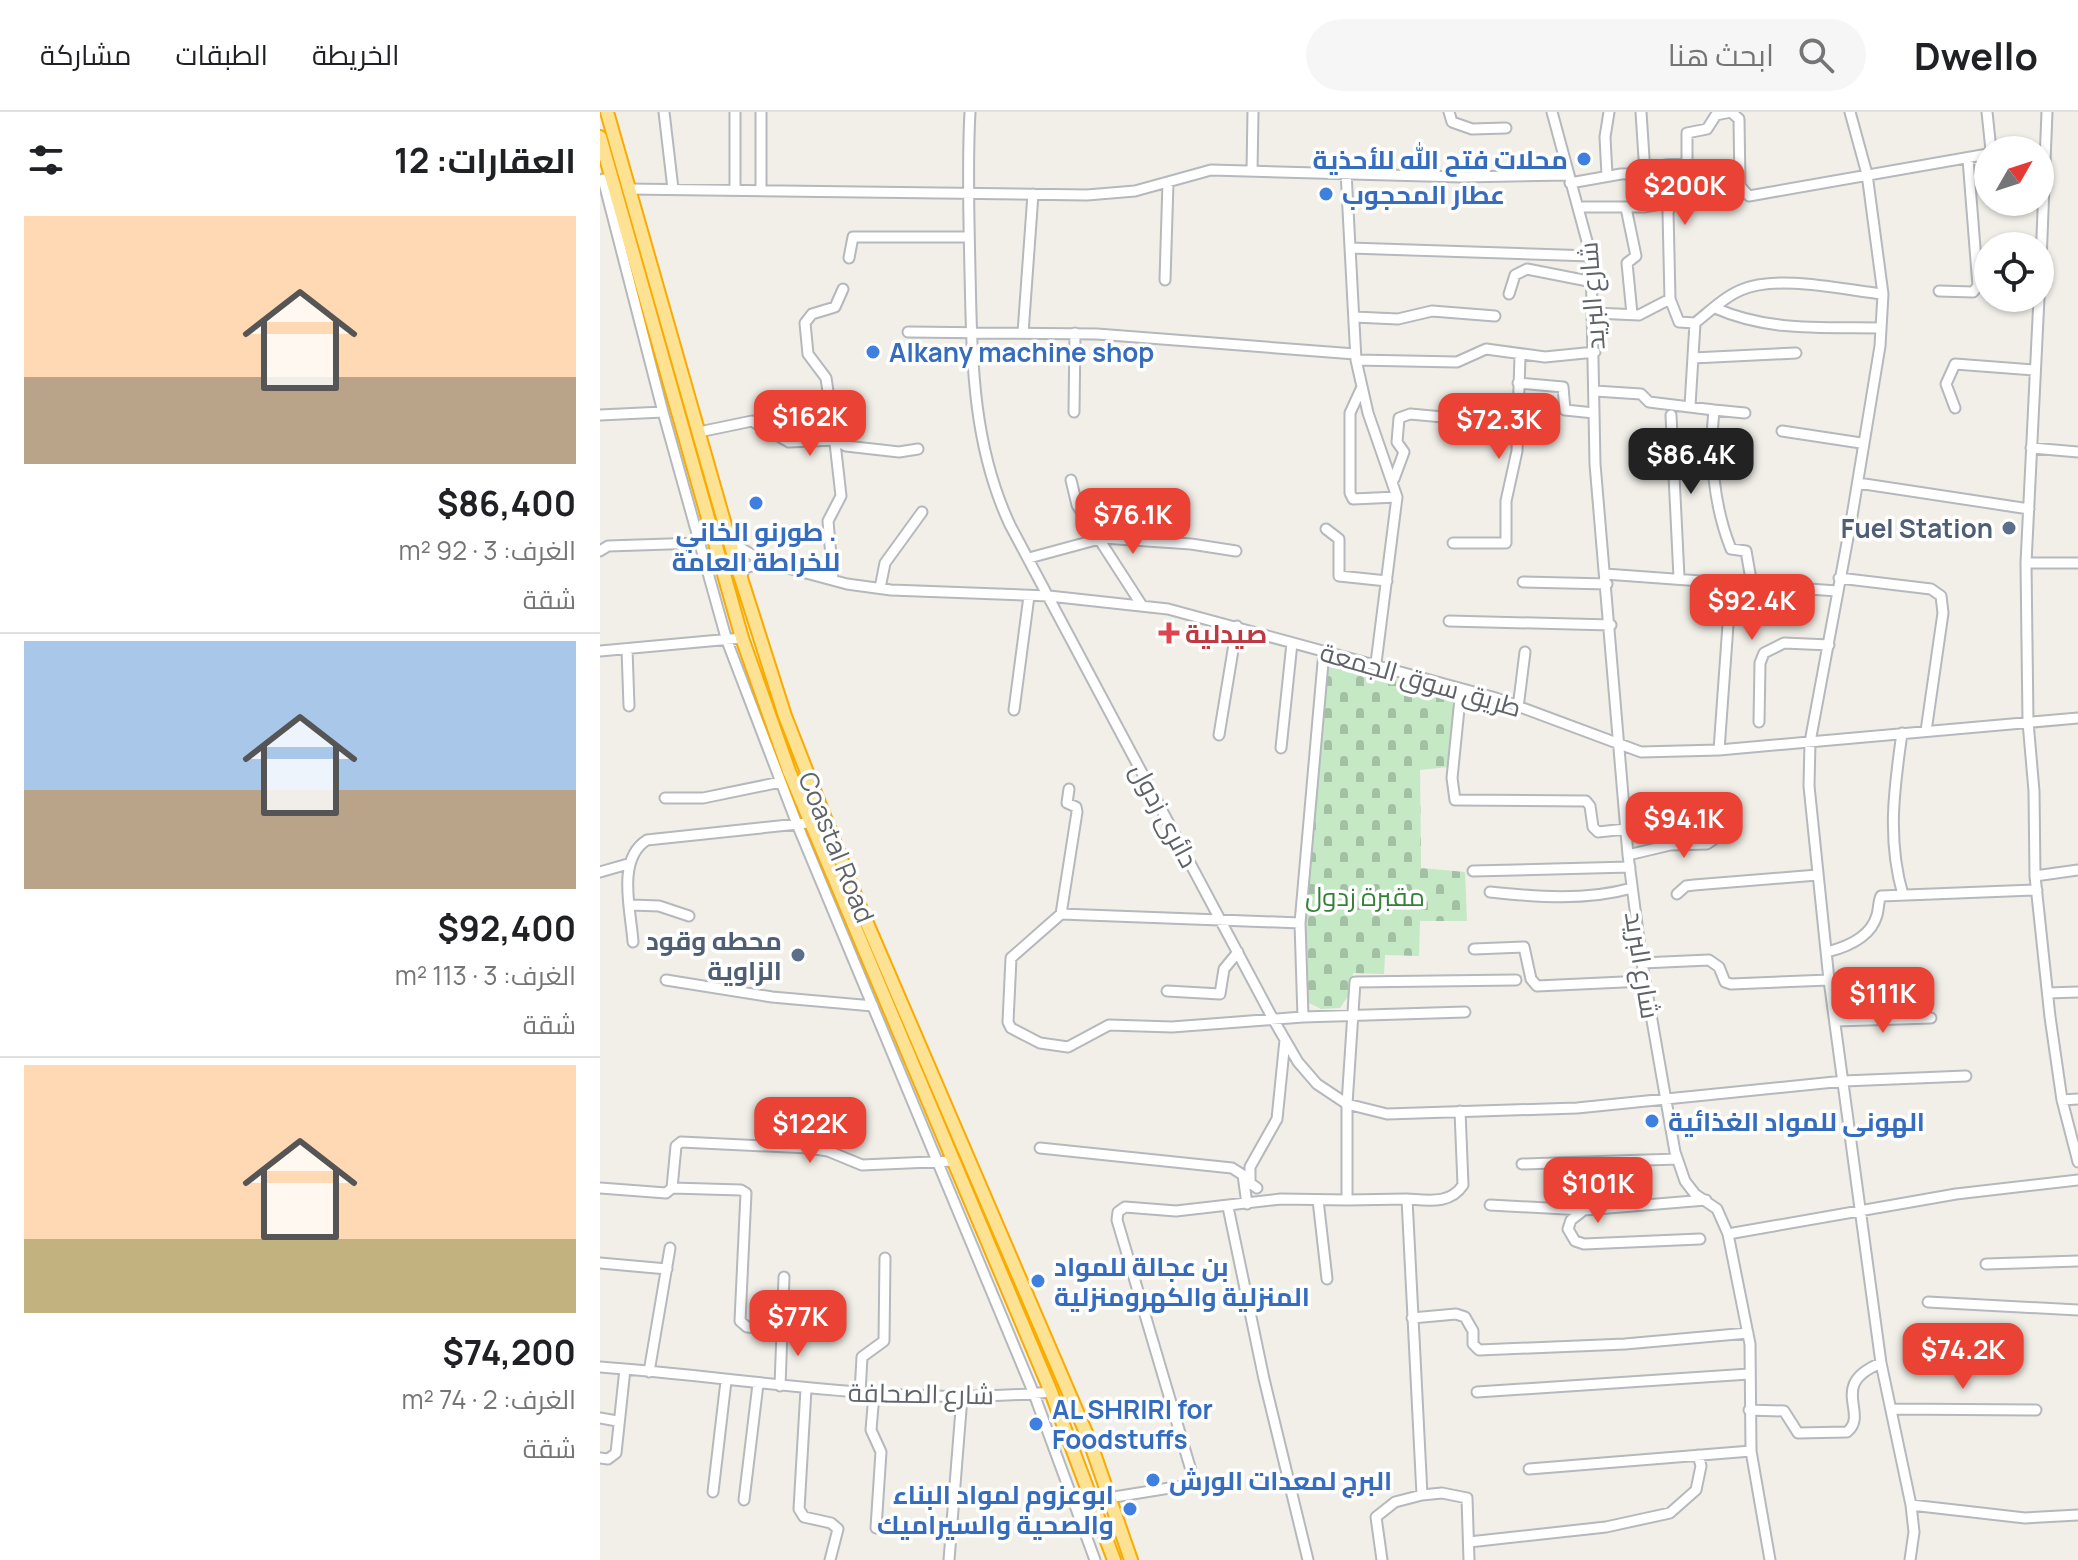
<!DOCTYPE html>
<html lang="ar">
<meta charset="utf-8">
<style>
:root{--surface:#fff;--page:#f6f6f6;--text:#202124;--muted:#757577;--line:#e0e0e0;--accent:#ea4335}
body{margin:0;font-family:Manrope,Cairo,sans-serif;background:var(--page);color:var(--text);direction:rtl;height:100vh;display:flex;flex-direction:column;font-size:30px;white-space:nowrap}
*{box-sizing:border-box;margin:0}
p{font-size:26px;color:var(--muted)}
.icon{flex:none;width:44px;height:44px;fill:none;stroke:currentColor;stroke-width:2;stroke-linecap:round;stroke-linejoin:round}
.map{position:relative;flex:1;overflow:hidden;direction:ltr}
.details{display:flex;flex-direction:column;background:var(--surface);width:600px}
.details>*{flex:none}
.needle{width:52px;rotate:51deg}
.buttons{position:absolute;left:1374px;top:24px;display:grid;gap:16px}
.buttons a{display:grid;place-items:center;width:80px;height:80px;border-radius:50%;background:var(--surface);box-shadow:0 2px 6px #0004;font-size:40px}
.price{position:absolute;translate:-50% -68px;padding:0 18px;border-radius:16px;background:var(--accent);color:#fff;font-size:26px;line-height:52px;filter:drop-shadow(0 2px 4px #0008)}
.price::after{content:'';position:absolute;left:50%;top:48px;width:24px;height:18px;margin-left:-12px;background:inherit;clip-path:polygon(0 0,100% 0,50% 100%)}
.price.current{background:#222;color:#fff}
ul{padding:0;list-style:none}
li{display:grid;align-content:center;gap:16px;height:424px;padding:0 24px}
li+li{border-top:2px solid var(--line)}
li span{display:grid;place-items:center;height:248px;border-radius:0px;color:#555}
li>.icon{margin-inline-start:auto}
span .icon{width:144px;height:144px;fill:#fffc;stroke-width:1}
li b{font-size:34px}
h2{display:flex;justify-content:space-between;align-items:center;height:96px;padding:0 24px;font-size:34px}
header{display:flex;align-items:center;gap:48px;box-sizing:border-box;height:112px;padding:0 40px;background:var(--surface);border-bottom:2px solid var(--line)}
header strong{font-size:38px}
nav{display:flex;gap:44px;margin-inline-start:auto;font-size:28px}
.search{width:560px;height:72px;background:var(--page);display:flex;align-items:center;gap:20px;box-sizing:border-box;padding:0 28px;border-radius:44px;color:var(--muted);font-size:30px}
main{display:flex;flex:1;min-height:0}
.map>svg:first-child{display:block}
.cemetery{fill:url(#cemetery-stones)}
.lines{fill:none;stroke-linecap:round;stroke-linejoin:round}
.minor-casing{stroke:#b5b8bc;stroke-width:13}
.highway-casing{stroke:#f9ab00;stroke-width:16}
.minor{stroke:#fff;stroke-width:9}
.highway{stroke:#fde293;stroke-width:12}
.shop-dot{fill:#3f7fe0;stroke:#fff;stroke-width:3}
.service-dot{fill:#5c6f8a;stroke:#fff;stroke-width:3}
.health-dot{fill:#e0444e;stroke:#fff;stroke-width:3}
.labels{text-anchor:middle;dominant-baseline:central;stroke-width:7;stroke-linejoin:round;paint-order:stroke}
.shop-label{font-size:26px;font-weight:bold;fill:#366cbe;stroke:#fff;text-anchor:start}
.street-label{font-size:26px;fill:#5f6368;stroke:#fff}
.service-label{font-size:26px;font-weight:bold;fill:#4e5e75;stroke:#fff;text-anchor:end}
.health-label{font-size:26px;font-weight:bold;fill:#be3a42;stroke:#fff;text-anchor:start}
.park-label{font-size:26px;fill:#348238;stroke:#fff}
</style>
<header>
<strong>Dwello</strong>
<div class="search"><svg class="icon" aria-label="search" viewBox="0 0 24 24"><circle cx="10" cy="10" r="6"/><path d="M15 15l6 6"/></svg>ابحث هنا</div>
<nav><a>الخريطة</a><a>الطبقات</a><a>مشاركة</a></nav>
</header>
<main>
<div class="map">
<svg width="1478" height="1448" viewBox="0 0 1478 1448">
<defs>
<pattern id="cemetery-stones" width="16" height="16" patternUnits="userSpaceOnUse" patternTransform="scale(2)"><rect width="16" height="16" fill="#c5e8c5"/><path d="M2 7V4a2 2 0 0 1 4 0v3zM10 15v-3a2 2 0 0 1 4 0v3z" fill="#a3c0a4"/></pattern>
</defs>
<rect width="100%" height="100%" fill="#f1efe8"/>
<path class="cemetery" d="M 728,548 L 857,583 L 848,655 L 820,658 L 821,756 L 865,760 L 867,809 L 820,809 L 819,844 L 785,843 L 784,862 L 753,861 L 751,880 L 740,896 L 721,897 L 707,890 L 704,792 Z"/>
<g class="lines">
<g class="minor-casing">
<path id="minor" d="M 64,0 L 73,77
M 135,0 L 135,77
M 370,0 C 367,53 369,107 370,160 C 372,247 372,332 410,413 L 673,907 L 698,950 L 717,972 L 747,992 L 787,1002 L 977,996 L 1244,969 L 1366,964
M 849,0 L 852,10 L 872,17 L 906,16
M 952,0 L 991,144 L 995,352 L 1028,743 L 1042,851 L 1075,1040 L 1085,1069 L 1095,1082 L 1117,1097 L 1128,1122 L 1150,1232 L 1151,1339 L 1170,1448
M 1041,0 L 1045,61
M 1250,0 L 1267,62 L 1283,182 L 1280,234 L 1252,404 L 1210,630 L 1209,674 L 1229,868 L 1281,1251 L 1311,1393 L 1314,1420 L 1310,1448
M 1387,0 L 1391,38
M 652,59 L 653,0
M 746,60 L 756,248 L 768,301 L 797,385 L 776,551
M 1007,63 L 1005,25 L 1009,0
M 3,67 L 63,300 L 127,529 L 197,712 L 434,1282 L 495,1448
M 970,71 L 1021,62 L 1056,61 L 1065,53 L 1087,51 L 1087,21 L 1107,17 L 1116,3 L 1131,0 L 1139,7 L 1140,74 L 1149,84 L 1388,42
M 28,77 L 487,83 L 535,79 L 611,58 L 862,65 L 967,63
M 161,78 L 161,0
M 980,95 L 1044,95 L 1072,90
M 1026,96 L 1036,144 L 1027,151 L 1032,202
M 750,136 L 991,144
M 249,146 L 253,125 L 369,125
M 565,168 L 568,70
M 1440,174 L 1447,0
M 1339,179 L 1373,180 L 1378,174 L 1368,47
M 909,182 L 915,163 L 927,157 L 993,170
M 1439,186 L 1426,451 L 1428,610 L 1434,679 L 1435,764 L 1450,905 L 1462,988 L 1478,1050
M 1070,187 L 1068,100 C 1078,71 1115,78 1141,78
M 1115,196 C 1169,220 1223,215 1281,216
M 995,201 L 1039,203 L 1070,187 L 1079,210 L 1095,211 L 1090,294
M 754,205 L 798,207 L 832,199 L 895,204
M 1095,211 C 1109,200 1124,185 1141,178 C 1178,162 1244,178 1283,182
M 308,220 L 497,222 L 755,242
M 423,221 L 433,82
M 1093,246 L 1196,241
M 756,248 L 857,250 L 886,237 L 945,245 L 995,240
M 918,271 L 963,275 L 965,298 L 994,301
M 761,277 L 750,301 L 750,381 L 753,387 L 797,385
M 995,279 L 1041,282 L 1049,290 L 1114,298 C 1109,343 1114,395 1131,437 L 1146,439 L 1152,473
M 1355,296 L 1346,272 L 1355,252 L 1434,258
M 1114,298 L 1145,301
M 474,300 L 475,221
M 0,303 L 63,300
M 1071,303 L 1079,465
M 1182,319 L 1261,331
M 99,320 L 152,309 L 189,330 L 235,328 L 246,334 L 299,340 L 318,337
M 1431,336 L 1478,340
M 794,367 L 804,340 L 797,330 L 799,306 L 810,302 L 843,305 L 859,300 L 920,302
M 471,368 L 477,393 L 541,492
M 1258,371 L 1429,397
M 726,417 L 739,427 L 739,464 L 787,469
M 130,430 L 165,450 L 247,472 L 291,478 L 449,484 L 568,497 L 896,586 L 1041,640 L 1119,638 L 1478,606
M 853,431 L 906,431 L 906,389 L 917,339 L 920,244
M 0,439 L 8,434 L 99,431
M 429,446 L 503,426 L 591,432 L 636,439
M 1426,451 L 1478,451
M 1005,462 L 1237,479
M 141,466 L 145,456 L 165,450
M 1239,466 L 1331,477 L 1341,484 L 1343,501 L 1326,619
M 233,468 L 228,409 L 241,384 L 233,313 L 226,266 L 208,242 L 205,211 L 212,202 L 235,195 L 243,177
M 923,470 L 1007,472
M 280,476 L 285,451 L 322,400
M 849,509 L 1011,513
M 27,537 L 29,594
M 0,539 L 142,526
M 861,577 L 852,666 L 855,688 L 986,689 L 990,694 L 993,715 L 998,720 L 1026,717
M 918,596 L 925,540
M 414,598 L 429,484
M 1159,610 L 1160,551 L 1164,541 L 1184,531 L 1229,533
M 1302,621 C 1294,677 1287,728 1303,783
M 619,623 L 637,514
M 681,636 L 692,531
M 1119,638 L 1131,471
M 65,686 L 103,686 L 181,670
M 1028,743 L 1070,733 L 1107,732 L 1123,721
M 873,759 L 1030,755
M 0,760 L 28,752
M 1435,764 L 1478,758
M 890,780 C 937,785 986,789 1032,776
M 1077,782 L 1086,774 L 1094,773 L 1217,763
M 31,793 L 59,794 L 89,804
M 461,802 L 477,700 L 476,695 L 467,691 L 469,677
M 700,811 L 461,802 L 411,846 L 408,910 L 411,916 L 440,931 L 468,935 L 509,913 L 572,915 L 703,905 L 700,811 L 724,539
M 33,830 C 31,799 16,747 47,728 L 217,710
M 874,837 L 924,835 L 931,867 L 937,874 L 1045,869
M 1227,840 C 1247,835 1271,825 1277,803 C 1279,796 1278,790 1281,784 L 1437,778
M 1042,851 L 1109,848 L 1119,855 L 1125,870 L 1131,872 L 1229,868
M 66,868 L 172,885 L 273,894
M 567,879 L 620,882 L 624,857 L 638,840
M 1448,881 L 1478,880
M 703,905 L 865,900
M 1236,909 L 1331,906
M 1462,988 L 1478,987
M 440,1036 L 632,1056 L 643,1063 L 647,1092
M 922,1052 L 1077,1047
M 0,1076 L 66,1081 L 72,1076 L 141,1078 L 146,1081 L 140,1209 L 147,1215 L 183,1218
M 72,1076 L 76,1034 L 81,1030 L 209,1036 L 228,1039 L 262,1053 L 353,1049
M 657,1076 L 650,1071 L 650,1055 L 677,1007 L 685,928
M 807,1087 C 827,1088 850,1093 863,1073 L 860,999
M 718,1088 L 727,1167
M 747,1088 L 807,1087 L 822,1383 L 795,1390 L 776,1405 L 782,1448
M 890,1093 L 984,1098 L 1106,1088
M 628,1095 L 664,1267 L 708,1448
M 984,1098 L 971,1108 L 968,1117 L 975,1129 L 984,1132 L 1100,1127
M 1128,1122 L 1356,1082 L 1478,1068
M 0,1151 L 67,1157
M 1386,1152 L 1478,1149
M 1328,1190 L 1478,1198
M 812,1206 L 856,1202 L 865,1205 L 873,1219 L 873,1232 L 879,1238 L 1025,1232 L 1148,1221
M 0,1255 C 151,1266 299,1295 451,1280
M 49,1260 L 70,1136
M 180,1274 L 184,1165
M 206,1277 L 199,1397 L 204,1405 L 231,1411 L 238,1417 L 230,1448
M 877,1280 L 1149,1262
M 260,1281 L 262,1245 L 284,1229 L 285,1146
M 274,1282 L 271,1318 L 281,1340 L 276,1416
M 1291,1297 L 1436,1298
M 1149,1298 L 1184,1299 L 1198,1321 L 1247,1320 C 1270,1301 1227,1273 1281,1251
M 0,1306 L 17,1309
M 0,1346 L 8,1347 L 16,1341 L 25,1257
M 929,1357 L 1151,1339
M 113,1380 L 126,1269
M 822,1383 L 842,1381 L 867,1386 L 869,1448
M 508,1386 L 588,1373 L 593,1365 L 517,1108 L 518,1100 L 525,1095 L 576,1099 L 681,1087 L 747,1088 L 747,992 L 755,870 L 916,868
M 144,1388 L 158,1272
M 1311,1393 L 1425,1406 L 1478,1403
M 869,1430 L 1006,1415 L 1070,1401 L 1096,1378 L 1101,1354 L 1098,1343
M 349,1448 L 362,1285"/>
</g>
<g class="highway-casing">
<path id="highway" d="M 7,0 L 133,441 L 185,604 L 257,788 L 490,1330 L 531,1448
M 0,25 L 142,526 L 189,659 L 451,1280 L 514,1448"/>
</g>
<use href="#minor" class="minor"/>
<use href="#highway" class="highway"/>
</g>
<g class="shop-dot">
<circle cx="984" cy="47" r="8"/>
<circle cx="726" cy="82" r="8"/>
<circle cx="273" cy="240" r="8"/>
<circle cx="156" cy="391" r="8"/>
<circle cx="1052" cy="1009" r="8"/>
<circle cx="438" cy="1169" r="8"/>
<circle cx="436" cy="1312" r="8"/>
<circle cx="553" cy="1368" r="8"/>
<circle cx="530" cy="1397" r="8"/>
</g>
<g class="service-dot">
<circle cx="1409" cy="416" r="8"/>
<circle cx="198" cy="843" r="8"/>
</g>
<path class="health-dot" d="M565 509h8v8h8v8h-8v8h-8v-8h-8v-8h8z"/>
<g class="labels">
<g class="shop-label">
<text x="968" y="47" text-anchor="end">محلات فتح الله للأحذية</text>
<text x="742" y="82">عطار المحجوب</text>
<text x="289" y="240">Alkany machine shop</text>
<text x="156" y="419" text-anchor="middle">طورنو الخاني .<tspan x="156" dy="30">للخراطة العامة</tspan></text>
<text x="1068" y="1009">الهونى للمواد الغذائية</text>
<text x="454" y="1154">بن عجالة للمواد<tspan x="454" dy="30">المنزلية والكهرومنزلية</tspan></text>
<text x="452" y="1297">AL SHRIRI for<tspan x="452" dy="30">Foodstuffs</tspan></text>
<text x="569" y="1368">البرج لمعدات الورش</text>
<text x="514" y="1382" text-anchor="end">ابوعزوم لمواد البناء<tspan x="514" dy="30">والصحية والسيراميك</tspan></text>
</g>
<g class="street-label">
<text transform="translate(991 184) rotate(-94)">شارع البريد</text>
<text transform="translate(821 567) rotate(16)">طريق سوق الجمعة</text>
<text transform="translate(565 703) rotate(62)">دائرى زدول</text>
<text transform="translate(237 735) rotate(68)">Coastal Road</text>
<text transform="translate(1043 853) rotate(81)">شارع البريد</text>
<text transform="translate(321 1281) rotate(1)">شارع الصحافة</text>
</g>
<g class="service-label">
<text x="1393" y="416">Fuel Station</text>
<text x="182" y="828">محطه وقود<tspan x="182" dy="30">الزاوية</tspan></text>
</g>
<g class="health-label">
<text x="585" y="521">صيدلية</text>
</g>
<g class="park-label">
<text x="765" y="784">مقبرة زدول</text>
</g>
</g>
</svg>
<div class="buttons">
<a><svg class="needle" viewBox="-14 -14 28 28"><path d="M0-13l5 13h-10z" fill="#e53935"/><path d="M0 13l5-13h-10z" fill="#757577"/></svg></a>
<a><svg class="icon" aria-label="locate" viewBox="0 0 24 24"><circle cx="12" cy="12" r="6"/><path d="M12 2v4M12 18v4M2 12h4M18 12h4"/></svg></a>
</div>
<b class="price" style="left:1085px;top:115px">$200K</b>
<b class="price" style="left:210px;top:346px">$162K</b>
<b class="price" style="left:899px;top:349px">$72.3K</b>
<b class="price current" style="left:1091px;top:384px">$86.4K</b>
<b class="price" style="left:533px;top:444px">$76.1K</b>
<b class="price" style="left:1152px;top:530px">$92.4K</b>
<b class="price" style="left:1084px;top:748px">$94.1K</b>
<b class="price" style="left:1283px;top:923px">$111K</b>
<b class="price" style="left:210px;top:1053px">$122K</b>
<b class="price" style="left:998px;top:1113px">$101K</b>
<b class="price" style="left:198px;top:1246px">$77K</b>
<b class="price" style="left:1363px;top:1279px">$74.2K</b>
</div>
<section class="details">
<h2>العقارات: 12<svg class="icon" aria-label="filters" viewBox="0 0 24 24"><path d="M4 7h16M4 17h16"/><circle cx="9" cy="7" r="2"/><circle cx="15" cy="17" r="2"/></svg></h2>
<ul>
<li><span style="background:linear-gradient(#ffd9b3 65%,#b9a48a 0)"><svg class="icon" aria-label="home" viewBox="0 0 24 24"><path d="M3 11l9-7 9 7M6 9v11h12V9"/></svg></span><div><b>$86,400</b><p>الغرف: 3 · 92 m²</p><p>شقة</p></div></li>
<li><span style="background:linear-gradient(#a9c7e8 60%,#b9a48a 0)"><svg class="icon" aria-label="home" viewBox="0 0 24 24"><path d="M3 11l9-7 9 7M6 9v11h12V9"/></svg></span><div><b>$92,400</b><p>الغرف: 3 · 113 m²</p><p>شقة</p></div></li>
<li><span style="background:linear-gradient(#ffd9b3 70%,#c2b280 0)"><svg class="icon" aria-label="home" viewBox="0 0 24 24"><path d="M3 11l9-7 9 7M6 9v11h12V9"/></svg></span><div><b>$74,200</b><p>الغرف: 2 · 74 m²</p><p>شقة</p></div></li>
</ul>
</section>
</main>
